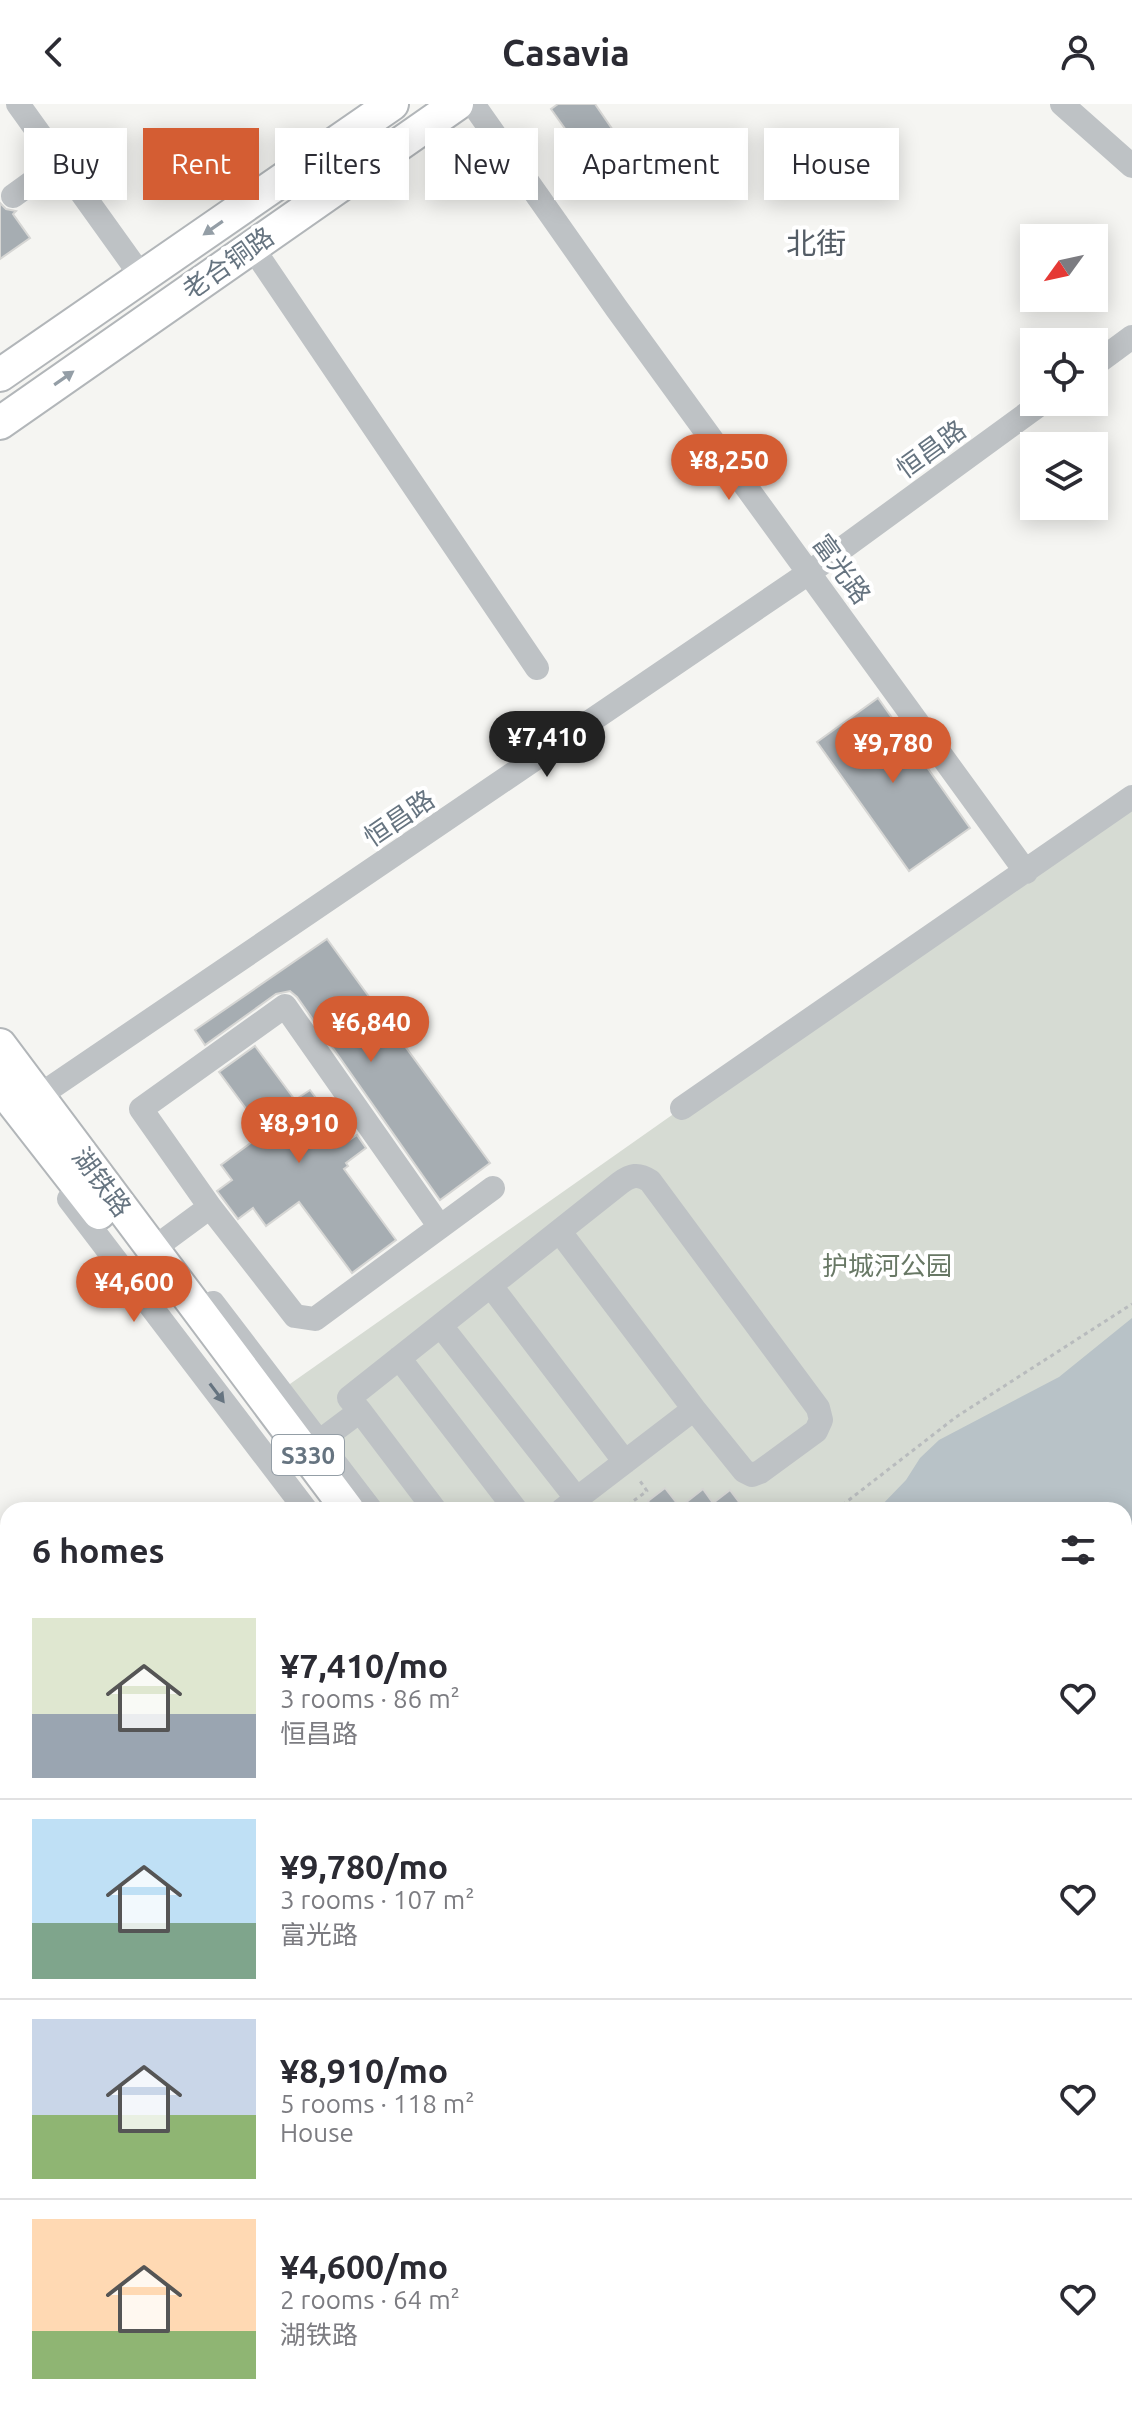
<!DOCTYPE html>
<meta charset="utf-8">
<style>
:root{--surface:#fff;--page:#f7f7f7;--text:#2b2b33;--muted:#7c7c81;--line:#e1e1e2;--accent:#d45d33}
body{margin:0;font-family:Ubuntu,"Noto Sans SC",sans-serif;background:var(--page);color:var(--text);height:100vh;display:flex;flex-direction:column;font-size:30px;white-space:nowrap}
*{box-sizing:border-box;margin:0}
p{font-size:26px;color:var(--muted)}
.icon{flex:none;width:44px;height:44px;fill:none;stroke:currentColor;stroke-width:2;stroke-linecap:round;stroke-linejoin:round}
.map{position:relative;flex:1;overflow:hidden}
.panel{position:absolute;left:0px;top:1398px;width:1132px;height:912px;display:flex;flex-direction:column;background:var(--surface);border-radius:24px 24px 0 0;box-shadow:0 4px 20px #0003}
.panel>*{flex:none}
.hud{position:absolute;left:24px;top:24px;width:1084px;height:72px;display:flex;gap:16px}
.needle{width:52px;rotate:237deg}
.controls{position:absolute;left:1020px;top:120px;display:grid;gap:16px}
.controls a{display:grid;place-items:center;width:88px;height:88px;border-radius:0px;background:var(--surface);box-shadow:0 4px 20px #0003;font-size:40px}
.price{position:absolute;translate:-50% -68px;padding:0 18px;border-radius:28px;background:var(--accent);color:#fff;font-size:26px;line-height:52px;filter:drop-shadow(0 2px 4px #0008)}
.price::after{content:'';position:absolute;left:50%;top:48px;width:24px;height:18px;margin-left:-12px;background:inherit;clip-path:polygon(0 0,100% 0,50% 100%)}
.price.on{background:#222;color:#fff}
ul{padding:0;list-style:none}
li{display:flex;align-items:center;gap:24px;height:200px;padding:0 32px}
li+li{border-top:2px solid var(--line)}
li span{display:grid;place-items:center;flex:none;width:224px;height:160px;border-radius:0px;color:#555}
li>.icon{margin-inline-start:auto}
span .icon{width:96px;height:96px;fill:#fffc;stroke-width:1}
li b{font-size:34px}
h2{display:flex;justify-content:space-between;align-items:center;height:96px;padding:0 32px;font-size:34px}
.chip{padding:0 28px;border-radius:0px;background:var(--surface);box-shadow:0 4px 20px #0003;font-size:28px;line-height:72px}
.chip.on{background:var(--accent);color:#fff}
header{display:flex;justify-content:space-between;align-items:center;height:104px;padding:0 32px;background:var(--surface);font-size:36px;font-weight:700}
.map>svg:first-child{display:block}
.green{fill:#d6dbd3}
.water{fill:#b8c2c7}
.building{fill:#a6adb2;stroke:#d6d6d4;stroke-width:2}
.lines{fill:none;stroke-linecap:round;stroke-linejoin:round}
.major-casing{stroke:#b2b6b9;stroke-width:36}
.path{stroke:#b8bbbd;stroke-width:3;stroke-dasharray:4 4;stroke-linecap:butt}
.minor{stroke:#bec2c5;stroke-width:24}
.major{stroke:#fff;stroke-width:32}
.oneway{fill:#949ea6}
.oneway2{fill:#667480}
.labels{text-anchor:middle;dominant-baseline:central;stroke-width:8;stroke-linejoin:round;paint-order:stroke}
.shield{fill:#fff;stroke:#949ea6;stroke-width:2}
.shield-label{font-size:24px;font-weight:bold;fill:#667480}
.street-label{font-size:26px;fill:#667480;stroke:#fff}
.park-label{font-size:26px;fill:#687865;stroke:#fff}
.quarter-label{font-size:30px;fill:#545d66;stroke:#fff}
</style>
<header><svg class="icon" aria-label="back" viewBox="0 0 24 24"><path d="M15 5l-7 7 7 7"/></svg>Casavia<svg class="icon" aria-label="person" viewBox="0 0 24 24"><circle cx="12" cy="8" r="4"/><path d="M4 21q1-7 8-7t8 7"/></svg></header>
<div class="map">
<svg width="1132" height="2310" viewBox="0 0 1132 2310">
<rect width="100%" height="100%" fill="#f5f5f2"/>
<path class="green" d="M 1132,693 L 1132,1442 L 1124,1444 L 1124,1406 L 371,1406 L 280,1287 L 682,1004 Z
M 735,2302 L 840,2302 L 826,2310 L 737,2310 Z"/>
<path class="water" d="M 1132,1214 L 1132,1431 L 1124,1433 L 1124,1406 L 877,1406 L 906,1376 L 920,1354 L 939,1336 L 1059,1273 Z
M 0,1641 L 8,1643 L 8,1679 L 0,1671 Z
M 1132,1721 L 1132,1786 L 1124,1789 L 1124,1724 Z
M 8,2030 L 8,2110 L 0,2115 L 0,2035 Z
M 1124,2239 L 1132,2248 L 1132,2310 L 1077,2310 L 1070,2302 L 1124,2302 Z"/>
<path class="building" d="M 558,0 L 595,0 L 617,32 L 586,54 L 551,5 Z
M 0,99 L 6,105 L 16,107 L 13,110 L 30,134 L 0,155 Z
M 878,594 L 970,724 L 909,767 L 817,638 Z
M 327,835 L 490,1059 L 440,1096 L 297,893 L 290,887 L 276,890 L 205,941 L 195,926 Z
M 255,942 L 295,996 L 310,986 L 348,1037 L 357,1031 L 366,1044 L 346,1059 L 348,1062 L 344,1065 L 396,1136 L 352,1169 L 299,1098 L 266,1122 L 253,1104 L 238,1115 L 217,1087 L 232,1076 L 221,1061 L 264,1029 L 219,968 Z
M 665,1384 L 680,1403 L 703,1385 L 713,1399 L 730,1386 L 745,1406 L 654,1406 L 648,1397 Z"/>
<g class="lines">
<g class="major-casing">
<path id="major" d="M 0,271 L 392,0
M 0,319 L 457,0
M 0,941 L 348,1406
M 0,982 L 99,1109
M 718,2302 L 720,2310"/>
</g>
<path class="path" d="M 621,1406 L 647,1387 L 638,1374
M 836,1406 L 956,1313 L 1132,1200
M 1124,1444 L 1132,1442
M 0,1626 L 8,1631
M 0,1682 L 8,1702"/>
<path class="minor" d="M 18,0 L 142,173
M 473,0 L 617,205 L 1026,768
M 1062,0 L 1132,62
M 13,92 L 60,58
M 252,143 L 537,564
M 1094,261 L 1132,233
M 27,1000 L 810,468 L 1043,298
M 682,1004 L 1132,693
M 69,1095 L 306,1406
M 210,1103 L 141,1005 L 285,902 L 440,1123
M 560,1128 L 694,1305 L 562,1406
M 153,1145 L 210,1103 L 295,1212 L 315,1215 L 493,1084
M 491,1182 L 625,1358
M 213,1199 L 371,1406
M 441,1222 L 577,1395
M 399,1254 L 516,1406
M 360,1307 L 349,1294 L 620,1079 C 631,1071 638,1069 650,1077 L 818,1304 L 821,1316 L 816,1327 L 760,1368 L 752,1371 L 744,1367 L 694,1305
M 308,1346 L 360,1307 L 435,1406
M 1124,1599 L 1132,1593
M 1124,1695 L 1132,1691
M 0,1751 L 8,1741
M 0,1774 L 8,1789
M 0,2005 L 8,2000
M 1124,2158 L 1132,2154
M 0,2167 L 8,2161
M 363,2302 L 365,2310
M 134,2310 L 144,2302
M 666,2310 L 688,2302
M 851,2310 L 865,2302"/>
<use href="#major" class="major"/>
</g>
<defs><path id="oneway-solid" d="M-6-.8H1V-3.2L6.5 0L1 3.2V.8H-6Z" transform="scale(2)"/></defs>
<g class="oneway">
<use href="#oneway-solid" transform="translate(213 124) rotate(145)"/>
<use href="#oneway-solid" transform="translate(64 274) rotate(-35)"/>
</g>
<use class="oneway2" href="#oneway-solid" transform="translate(217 1289) rotate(53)"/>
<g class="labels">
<rect class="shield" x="272" y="1331" width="72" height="40" rx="6"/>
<g class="shield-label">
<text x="308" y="1351">S330</text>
</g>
<g class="street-label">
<text transform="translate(228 159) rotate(-35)">老合铜路</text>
<text transform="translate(931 345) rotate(-36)">恒昌路</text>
<text transform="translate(842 465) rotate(54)">富光路</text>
<text transform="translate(399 714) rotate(-34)">恒昌路</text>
<text transform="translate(102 1078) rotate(53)">湖铁路</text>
</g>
<g class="park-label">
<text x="887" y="1161">护城河公园</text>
</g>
<g class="quarter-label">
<text x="816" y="139">北街</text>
</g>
</g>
</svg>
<div class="controls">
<a><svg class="needle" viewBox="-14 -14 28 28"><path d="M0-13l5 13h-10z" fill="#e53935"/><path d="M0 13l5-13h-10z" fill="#7c7c81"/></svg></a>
<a><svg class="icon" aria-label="locate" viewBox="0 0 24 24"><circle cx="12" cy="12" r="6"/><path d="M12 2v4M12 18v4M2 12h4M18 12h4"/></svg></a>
<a><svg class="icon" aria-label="layers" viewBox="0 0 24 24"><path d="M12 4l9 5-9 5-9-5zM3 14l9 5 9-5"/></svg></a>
</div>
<b class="price" style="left:729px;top:398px">¥8,250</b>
<b class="price on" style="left:547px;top:675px">¥7,410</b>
<b class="price" style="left:893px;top:681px">¥9,780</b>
<b class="price" style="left:371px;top:960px">¥6,840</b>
<b class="price" style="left:299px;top:1061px">¥8,910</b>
<b class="price" style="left:134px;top:1220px">¥4,600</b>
<div class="hud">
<a class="chip">Buy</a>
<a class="chip on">Rent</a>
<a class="chip">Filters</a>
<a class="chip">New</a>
<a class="chip">Apartment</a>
<a class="chip">House</a>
</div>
<section class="panel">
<h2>6 homes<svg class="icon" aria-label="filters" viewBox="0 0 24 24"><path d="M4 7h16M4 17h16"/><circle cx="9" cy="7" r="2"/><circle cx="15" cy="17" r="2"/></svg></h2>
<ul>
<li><span style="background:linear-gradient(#dfe7d0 60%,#9aa5b1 0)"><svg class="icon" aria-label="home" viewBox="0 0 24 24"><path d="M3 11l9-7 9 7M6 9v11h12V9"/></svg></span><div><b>¥7,410/mo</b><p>3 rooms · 86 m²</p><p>恒昌路</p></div><svg class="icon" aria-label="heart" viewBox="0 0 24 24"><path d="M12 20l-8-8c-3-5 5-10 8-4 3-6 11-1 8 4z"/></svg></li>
<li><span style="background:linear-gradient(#bfe0f5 65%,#7fa58c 0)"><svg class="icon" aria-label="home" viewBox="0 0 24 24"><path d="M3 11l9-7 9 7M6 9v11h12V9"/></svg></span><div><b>¥9,780/mo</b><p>3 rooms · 107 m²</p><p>富光路</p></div><svg class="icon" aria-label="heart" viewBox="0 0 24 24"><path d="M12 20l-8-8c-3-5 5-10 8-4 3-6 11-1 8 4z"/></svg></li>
<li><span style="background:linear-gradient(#c9d6e8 60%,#8fb573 0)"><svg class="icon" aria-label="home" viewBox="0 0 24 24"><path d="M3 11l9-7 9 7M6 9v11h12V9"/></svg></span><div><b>¥8,910/mo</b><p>5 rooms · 118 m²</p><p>House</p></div><svg class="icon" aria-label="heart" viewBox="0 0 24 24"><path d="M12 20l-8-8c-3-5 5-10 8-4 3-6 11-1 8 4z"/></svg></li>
<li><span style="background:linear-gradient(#ffd9b3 70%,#8fb573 0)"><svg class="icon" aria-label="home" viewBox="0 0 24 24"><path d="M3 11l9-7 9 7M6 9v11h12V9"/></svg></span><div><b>¥4,600/mo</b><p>2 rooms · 64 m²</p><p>湖铁路</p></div><svg class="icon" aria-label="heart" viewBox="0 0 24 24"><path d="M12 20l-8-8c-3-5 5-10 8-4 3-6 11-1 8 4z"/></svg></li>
</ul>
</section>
</div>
